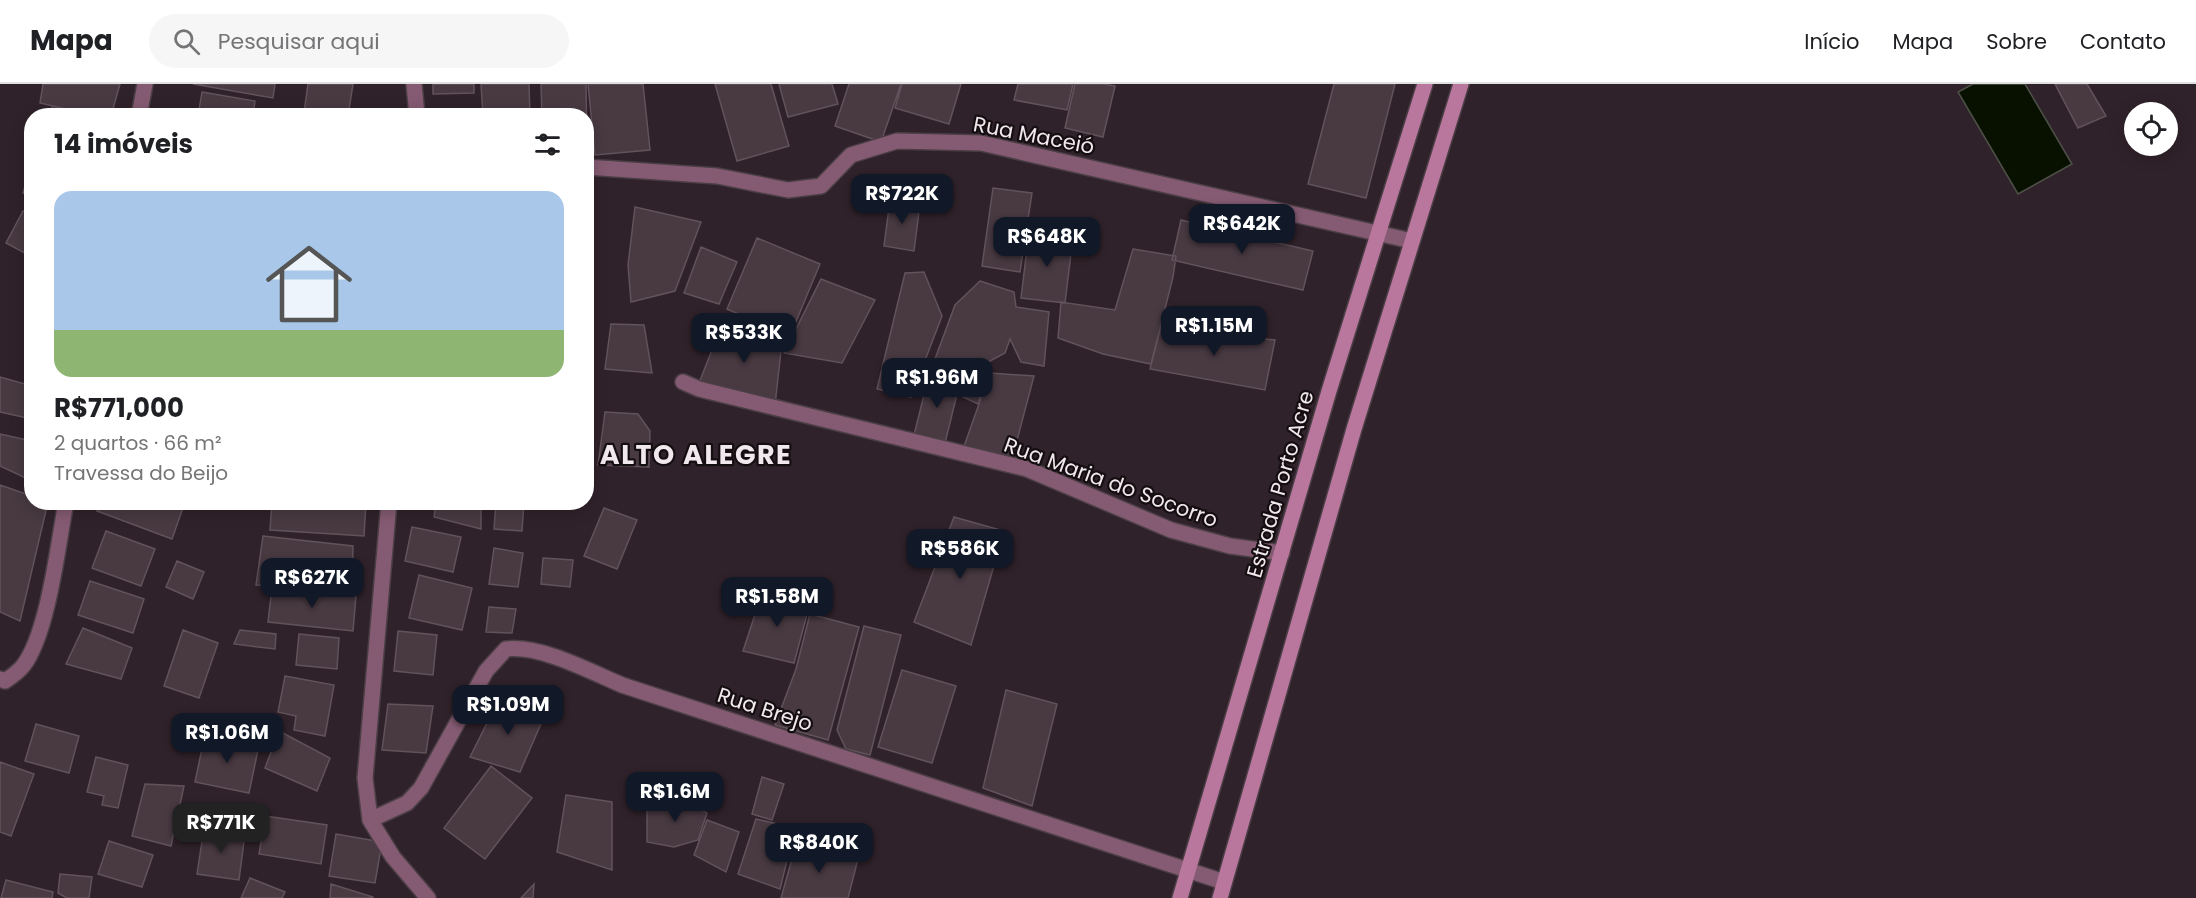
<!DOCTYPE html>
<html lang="pt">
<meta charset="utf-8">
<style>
:root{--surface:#fff;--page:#f6f6f6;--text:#202124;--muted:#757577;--line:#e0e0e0;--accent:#111827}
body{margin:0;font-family:Poppins,sans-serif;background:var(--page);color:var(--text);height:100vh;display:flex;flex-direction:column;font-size:22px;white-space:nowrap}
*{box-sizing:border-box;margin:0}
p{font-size:20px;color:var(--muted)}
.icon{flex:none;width:33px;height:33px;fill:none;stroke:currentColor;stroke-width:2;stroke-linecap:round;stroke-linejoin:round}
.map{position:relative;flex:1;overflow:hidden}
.details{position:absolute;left:24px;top:24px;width:570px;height:402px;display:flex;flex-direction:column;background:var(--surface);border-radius:24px;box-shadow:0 3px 15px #0003}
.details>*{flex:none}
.fabs{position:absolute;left:2124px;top:18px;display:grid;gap:12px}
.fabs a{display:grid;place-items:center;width:54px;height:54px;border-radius:50%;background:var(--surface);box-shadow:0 3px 15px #0003;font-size:30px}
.price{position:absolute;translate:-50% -51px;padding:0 14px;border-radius:12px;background:var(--accent);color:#fff;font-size:20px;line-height:39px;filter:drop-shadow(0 2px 3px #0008)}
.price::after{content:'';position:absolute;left:50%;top:36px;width:18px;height:14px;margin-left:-9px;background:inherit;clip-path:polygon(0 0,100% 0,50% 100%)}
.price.selected{background:#222;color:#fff}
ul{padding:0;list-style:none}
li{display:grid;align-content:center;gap:12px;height:318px;padding:0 30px}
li+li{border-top:2px solid var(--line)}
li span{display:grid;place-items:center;height:186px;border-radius:18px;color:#555}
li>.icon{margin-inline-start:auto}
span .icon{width:108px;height:108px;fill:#fffc;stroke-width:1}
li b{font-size:26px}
h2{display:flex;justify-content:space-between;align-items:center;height:72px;padding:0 30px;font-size:26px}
header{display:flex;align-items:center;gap:36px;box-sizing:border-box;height:84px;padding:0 30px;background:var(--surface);border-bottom:2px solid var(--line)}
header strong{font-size:28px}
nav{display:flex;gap:33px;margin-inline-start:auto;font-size:21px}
.search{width:420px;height:54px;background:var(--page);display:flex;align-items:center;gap:15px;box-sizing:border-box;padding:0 21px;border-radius:33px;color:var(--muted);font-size:22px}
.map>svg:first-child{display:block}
.water{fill:#081000;stroke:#4e5147;stroke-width:1.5}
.building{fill:#493a42;stroke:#62525b;stroke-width:1.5}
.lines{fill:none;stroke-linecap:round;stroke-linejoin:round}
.street-casing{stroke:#4b3e45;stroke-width:18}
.secondary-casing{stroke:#4b3e45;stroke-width:18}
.street{stroke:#855b73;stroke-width:15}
.secondary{stroke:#ba779e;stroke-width:15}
.labels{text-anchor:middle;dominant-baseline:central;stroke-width:4.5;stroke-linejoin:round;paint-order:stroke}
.street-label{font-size:21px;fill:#f1e8ed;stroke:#140e11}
.district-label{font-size:27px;font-weight:bold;letter-spacing:1.5px;fill:#f1e8ed;stroke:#140e11}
</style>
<header>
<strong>Mapa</strong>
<div class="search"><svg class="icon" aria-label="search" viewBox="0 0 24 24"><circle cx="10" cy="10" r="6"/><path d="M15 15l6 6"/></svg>Pesquisar aqui</div>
<nav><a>Início</a><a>Mapa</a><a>Sobre</a><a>Contato</a></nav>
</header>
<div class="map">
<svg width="2196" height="814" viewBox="0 0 2196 814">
<rect width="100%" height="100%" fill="#30222a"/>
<path class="water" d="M 1973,0 L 2025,0 L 2072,80 L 2018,110 L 1958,8 Z"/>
<path class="building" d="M 43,0 L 120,0 L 111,32 L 96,32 L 40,19 Z
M 193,0 L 275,0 L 273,14 Z
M 308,0 L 353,0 L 348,32 L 322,32 L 304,29 Z
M 433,0 L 474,0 L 474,9 L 433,10 Z
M 481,0 L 529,0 L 530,32 L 483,32 Z
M 541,0 L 586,0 L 587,71 L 586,32 L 542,32 Z
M 588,0 L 643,0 L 650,66 L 595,71 Z
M 715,0 L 771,0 L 789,62 L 737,77 Z
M 779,0 L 832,0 L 838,20 L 788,33 Z
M 849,0 L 901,0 L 881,58 L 835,42 Z
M 902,0 L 961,0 L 949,40 L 895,24 Z
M 1018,0 L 1073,0 L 1067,26 L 1014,16 Z
M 1075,0 L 1104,0 L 1115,2 L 1103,53 L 1065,44 Z
M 1334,0 L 1395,0 L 1366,114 L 1308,100 Z
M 2055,0 L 2087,0 L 2106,32 L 2078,44 Z
M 202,8 L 255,17 L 253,32 L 198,32 Z
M 52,22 L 96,32 L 50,32 Z
M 32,79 L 32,112 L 23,109 Z
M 993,104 L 1032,109 L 1020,188 L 982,182 Z
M 890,116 L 920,120 L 914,167 L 884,162 Z
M 635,123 L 701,138 L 675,207 L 631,218 L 628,181 Z
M 23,127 L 32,130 L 32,173 L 6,159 Z
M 1181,136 L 1313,167 L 1303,206 L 1172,176 Z
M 1029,148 L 1073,153 L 1065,219 L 1021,214 Z
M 757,154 L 820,180 L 790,252 L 727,225 Z
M 701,163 L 737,178 L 719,220 L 684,209 Z
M 1133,165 L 1176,172 L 1173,193 L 1151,280 L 1103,270 L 1058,254 L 1061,218 L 1115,226 Z
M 924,188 L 942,232 L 911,313 L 877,305 L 905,189 Z
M 821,195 L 875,216 L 842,279 L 784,269 Z
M 980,197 L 1014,208 L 1016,223 L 1049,228 L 1044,282 L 1021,278 L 1010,255 L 1005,269 L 977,284 L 935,275 L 955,221 Z
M 723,238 L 782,258 L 775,321 L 699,299 Z
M 611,240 L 644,241 L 652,289 L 605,285 Z
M 1161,242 L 1275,256 L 1265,306 L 1150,285 Z
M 964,288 L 986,289 L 978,320 L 961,312 Z
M 990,289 L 1034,292 L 1011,379 L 963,365 Z
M 929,291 L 960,298 L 945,359 L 914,351 Z
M 0,293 L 32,302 L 32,335 L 0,328 Z
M 605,328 L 638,330 L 650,347 L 649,383 L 598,381 Z
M 0,350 L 32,357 L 32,397 L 0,382 Z
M 0,401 L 32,412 L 32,418 L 48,418 L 20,537 L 0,528 Z
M 101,418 L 176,418 L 184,421 L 172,455 L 97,427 Z
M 272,418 L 366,418 L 364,452 L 270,446 Z
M 436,418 L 481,418 L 481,445 L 434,433 Z
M 496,418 L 524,418 L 522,447 L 494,445 Z
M 604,424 L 637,436 L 617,485 L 584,472 Z
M 954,433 L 1004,447 L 971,561 L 914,538 Z
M 412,443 L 461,453 L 453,488 L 405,477 Z
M 106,447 L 155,465 L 141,502 L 92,484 Z
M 263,452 L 353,462 L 352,507 L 256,501 Z
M 494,464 L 523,469 L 518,503 L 489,500 Z
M 543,474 L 573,476 L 570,503 L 541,500 Z
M 177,477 L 204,488 L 193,515 L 166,503 Z
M 419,491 L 472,504 L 462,546 L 409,534 Z
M 90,497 L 144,515 L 133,549 L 78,531 Z
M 272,503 L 356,512 L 353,547 L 268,538 Z
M 762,509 L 810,519 L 794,579 L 743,567 Z
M 489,523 L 516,525 L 512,549 L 486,548 Z
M 810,530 L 859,543 L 828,656 L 775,641 L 796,585 Z
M 864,542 L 901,551 L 870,671 L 846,665 L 837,646 Z
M 83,544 L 132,564 L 121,595 L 66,580 Z
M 183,546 L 218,559 L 199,614 L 164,602 Z
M 240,546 L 276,550 L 275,565 L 234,560 Z
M 398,547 L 437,551 L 433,591 L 394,587 Z
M 299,550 L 339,554 L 337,585 L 296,581 Z
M 902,586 L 956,602 L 932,679 L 878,663 Z
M 285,592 L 334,601 L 325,652 L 294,646 L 296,632 L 278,628 Z
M 1006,606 L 1057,620 L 1032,722 L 983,704 Z
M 499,615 L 544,633 L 520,688 L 470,673 Z
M 388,620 L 433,622 L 426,669 L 382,666 Z
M 36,640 L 79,652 L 69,689 L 25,677 Z
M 279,647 L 330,674 L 317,707 L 265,684 Z
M 205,650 L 259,661 L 249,709 L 195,698 Z
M 96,673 L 128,681 L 118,724 L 102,721 L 104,712 L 87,708 Z
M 0,678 L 34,690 L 11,752 L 0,748 Z
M 491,682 L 532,714 L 485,775 L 444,744 Z
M 762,693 L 784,700 L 772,736 L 752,730 Z
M 145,700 L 184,702 L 171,762 L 132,752 Z
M 566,711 L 612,718 L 612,786 L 557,768 Z
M 678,712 L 707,729 L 698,756 L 674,763 L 647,758 L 647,725 Z
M 265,732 L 327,741 L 321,780 L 259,770 Z
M 756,735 L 795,744 L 780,805 L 738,790 Z
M 707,736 L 739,748 L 726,788 L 694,771 Z
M 204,744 L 245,750 L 239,796 L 197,790 Z
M 336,750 L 382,758 L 375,799 L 329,792 Z
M 109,757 L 153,771 L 142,803 L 98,790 Z
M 797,757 L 858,775 L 848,814 L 781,814 Z
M 60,790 L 92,793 L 89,814 L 67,814 L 58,809 Z
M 250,794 L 285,808 L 282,814 L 241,814 Z
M 6,796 L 53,808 L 52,814 L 1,814 Z
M 331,800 L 373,813 L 373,814 L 330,814 Z
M 534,800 L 533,814 L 521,814 Z"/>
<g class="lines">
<g class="street-casing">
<path id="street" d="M 414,0 L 417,32
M 139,32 L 145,0
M 586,83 L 717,92 L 788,106 L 821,102 L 851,71 L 897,57 L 981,59 L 1412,157
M 683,298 L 699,305 L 1027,385 L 1171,446 L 1230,462 L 1282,469
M 389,418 L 365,694 L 370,736 L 393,773 L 428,814
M 0,595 L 5,597 C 11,593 18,588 23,582 C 48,550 58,461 66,418
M 370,736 L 407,719 L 421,704 L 486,587 L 506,565 C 541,561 589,587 622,601 L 1224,798"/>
</g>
<g class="secondary-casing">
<path id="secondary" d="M 1180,814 L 1329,307 L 1425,0
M 1220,814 L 1354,345 L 1461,0"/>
</g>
<use href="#street" class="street"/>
<use href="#secondary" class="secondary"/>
</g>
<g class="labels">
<g class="street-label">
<text transform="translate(1034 51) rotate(11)">Rua Maceió</text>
<text transform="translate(1111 398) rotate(20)">Rua Maria do Socorro</text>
<text transform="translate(1280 400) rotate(-74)">Estrada Porto Acre</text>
<text transform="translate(765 625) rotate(18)">Rua Brejo</text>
</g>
<g class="district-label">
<text x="696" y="370">ALTO ALEGRE</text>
</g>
</g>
</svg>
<div class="fabs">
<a><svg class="icon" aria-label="locate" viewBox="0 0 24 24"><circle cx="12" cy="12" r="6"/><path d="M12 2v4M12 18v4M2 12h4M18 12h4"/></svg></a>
</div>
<b class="price" style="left:902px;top:141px">R$722K</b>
<b class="price" style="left:1242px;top:171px">R$642K</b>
<b class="price" style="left:1047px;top:184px">R$648K</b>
<b class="price" style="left:1214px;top:273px">R$1.15M</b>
<b class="price" style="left:744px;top:280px">R$533K</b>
<b class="price" style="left:937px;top:325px">R$1.96M</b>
<b class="price" style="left:960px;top:496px">R$586K</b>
<b class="price" style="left:312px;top:525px">R$627K</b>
<b class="price" style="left:777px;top:544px">R$1.58M</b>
<b class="price" style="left:508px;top:652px">R$1.09M</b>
<b class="price" style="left:227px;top:680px">R$1.06M</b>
<b class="price" style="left:675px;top:739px">R$1.6M</b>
<b class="price selected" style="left:221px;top:770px">R$771K</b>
<b class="price" style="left:819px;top:790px">R$840K</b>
<section class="details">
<h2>14 imóveis<svg class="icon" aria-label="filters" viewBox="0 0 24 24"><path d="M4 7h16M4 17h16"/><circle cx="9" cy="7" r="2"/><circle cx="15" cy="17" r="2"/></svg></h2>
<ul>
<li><span style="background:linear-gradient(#a9c7e8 75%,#8fb573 0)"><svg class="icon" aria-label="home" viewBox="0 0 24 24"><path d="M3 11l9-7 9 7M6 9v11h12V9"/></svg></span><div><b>R$771,000</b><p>2 quartos · 66 m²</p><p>Travessa do Beijo</p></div></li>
</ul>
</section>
</div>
